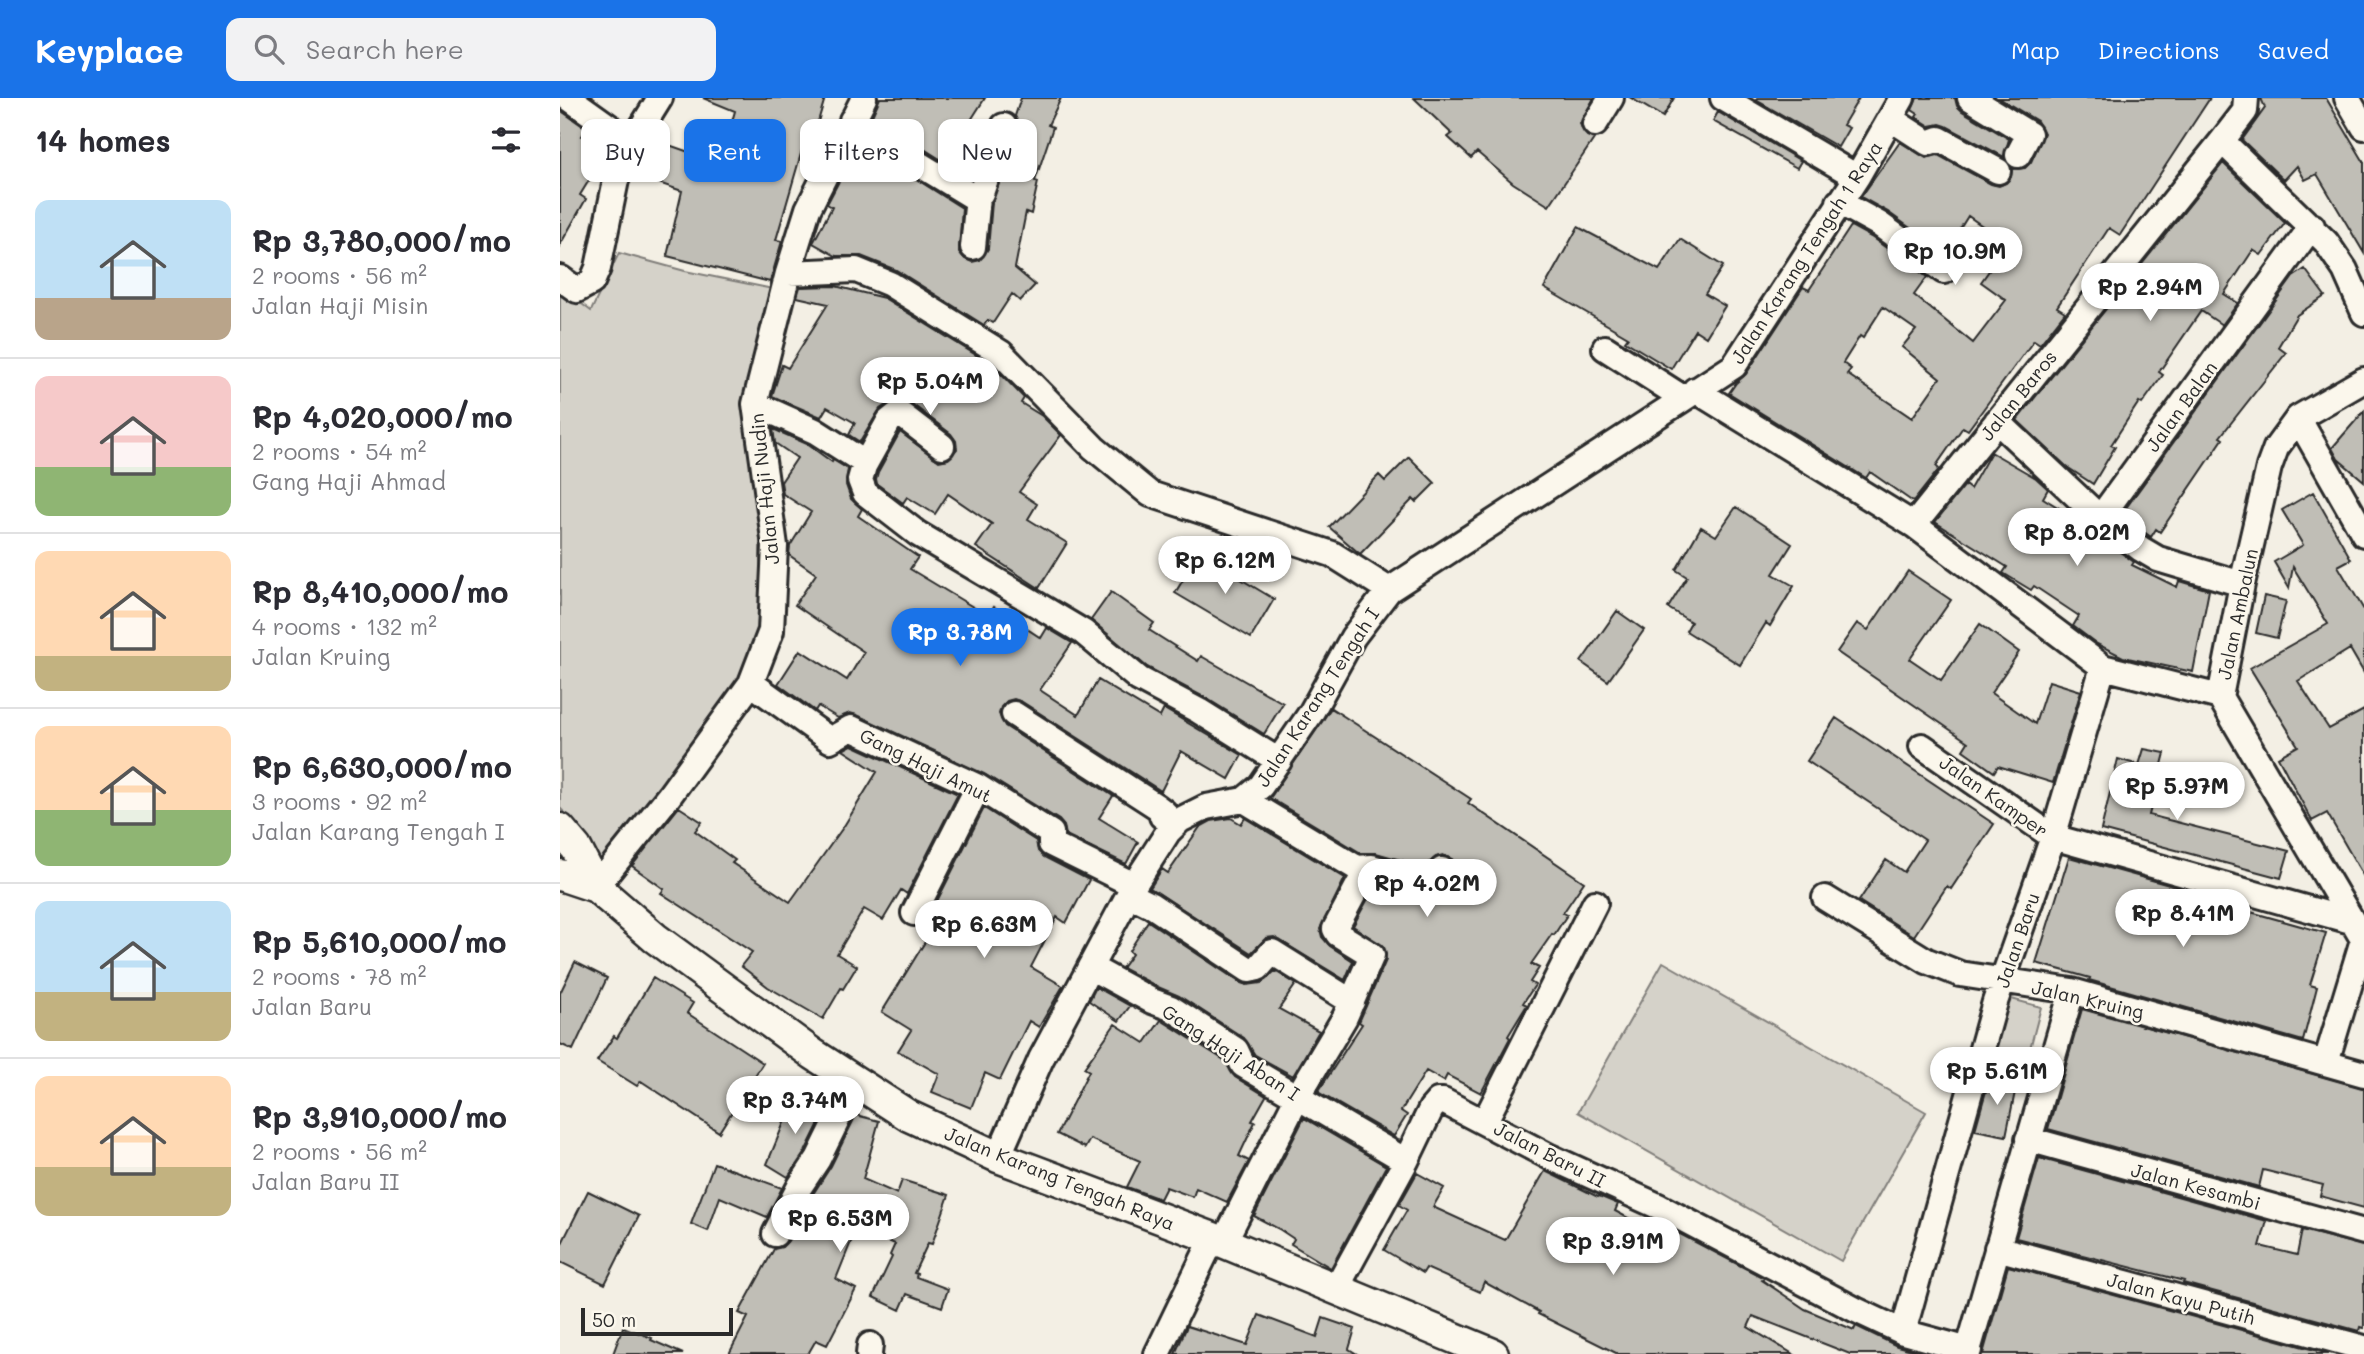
<!DOCTYPE html>
<meta charset="utf-8">
<style>
:root{--surface:#fff;--page:#f2f2f3;--text:#2b2b33;--muted:#7c7c81;--line:#e1e1e2;--accent:#1a73e8}
body{margin:0;font-family:Mali,sans-serif;background:var(--page);color:var(--text);height:100vh;display:flex;flex-direction:column;font-size:26px;white-space:nowrap}
*{box-sizing:border-box;margin:0}
p{font-size:23px;color:var(--muted)}
.icon{flex:none;width:38px;height:38px;fill:none;stroke:currentColor;stroke-width:2;stroke-linecap:round;stroke-linejoin:round}
.map{position:relative;flex:1;overflow:hidden}
.panel{display:flex;flex-direction:column;background:var(--surface);width:560px}
.panel>*{flex:none}
.hud{position:absolute;left:21px;top:21px;width:665px;height:63px;display:flex;gap:14px}
.scale{position:absolute;left:21px;bottom:18px;width:152px;box-sizing:border-box;padding-left:7px;border:4px solid #2b2b2b;border-top:0;font-size:19px;line-height:24px;white-space:nowrap;color:#2b2b2b;-webkit-text-stroke:5px #fbf7ec;paint-order:stroke}
.price{position:absolute;translate:-50% -60px;padding:0 16px;border-radius:24px;background:#fff;color:#222;font-size:23px;line-height:46px;filter:drop-shadow(0 2px 4px #0008)}
.price::after{content:'';position:absolute;left:50%;top:42px;width:21px;height:16px;margin-left:-10px;background:inherit;clip-path:polygon(0 0,100% 0,50% 100%)}
.price.on{background:var(--accent);color:#fff}
ul{padding:0;list-style:none}
li{display:flex;align-items:center;gap:21px;height:175px;padding:0 35px}
li+li{border-top:2px solid var(--line)}
li span{display:grid;place-items:center;flex:none;width:196px;height:140px;border-radius:14px;color:#555}
li>.icon{margin-inline-start:auto}
span .icon{width:84px;height:84px;fill:#fffc;stroke-width:1}
li b{font-size:30px}
h2{display:flex;justify-content:space-between;align-items:center;height:84px;padding:0 35px;font-size:30px}
.pill{padding:0 24px;border-radius:14px;background:var(--surface);box-shadow:0 2px 5px #0004;font-size:24px;line-height:63px}
.pill.on{background:var(--accent);color:#fff}
header{display:flex;align-items:center;gap:42px;box-sizing:border-box;height:98px;padding:0 35px;background:var(--accent);color:#fff}
header strong{font-size:33px}
nav{display:flex;gap:38px;margin-inline-start:auto;font-size:24px}
.search{width:490px;height:63px;background:var(--page);display:flex;align-items:center;gap:18px;box-sizing:border-box;padding:0 24px;border-radius:14px;color:var(--muted);font-size:26px}
main{display:flex;flex:1;min-height:0}
.map>svg:first-child{display:block}
.green{fill:#d5d2c9;stroke:#807e7a;stroke-width:2}
.building{fill:#c0beb6;stroke:#2b2b2b;stroke-width:2;fill-rule:evenodd}
.lines{fill:none;stroke-linecap:round;stroke-linejoin:round}
.minor-casing{stroke:#2b2b2b;stroke-width:30}
.major-casing{stroke:#2b2b2b;stroke-width:35}
.minor{stroke:#fbf7ec;stroke-width:24}
.major{stroke:#fbf7ec;stroke-width:30}
.labels{text-anchor:middle;dominant-baseline:central;stroke-width:5;stroke-linejoin:round;paint-order:stroke}
.street-label{font-size:19px;fill:#2b2b2b;stroke:#fbf7ec}
</style>
<header>
<strong>Keyplace</strong>
<div class="search"><svg class="icon" aria-label="search" viewBox="0 0 24 24"><circle cx="10" cy="10" r="6"/><path d="M15 15l6 6"/></svg>Search here</div>
<nav><a>Map</a><a>Directions</a><a>Saved</a></nav>
</header>
<main>
<section class="panel">
<h2>14 homes<svg class="icon" aria-label="filters" viewBox="0 0 24 24"><path d="M4 7h16M4 17h16"/><circle cx="9" cy="7" r="2"/><circle cx="15" cy="17" r="2"/></svg></h2>
<ul>
<li><span style="background:linear-gradient(#bfe0f5 70%,#b9a48a 0)"><svg class="icon" aria-label="home" viewBox="0 0 24 24"><path d="M3 11l9-7 9 7M6 9v11h12V9"/></svg></span><div><b>Rp 3,780,000/mo</b><p>2 rooms · 56 m²</p><p>Jalan Haji Misin</p></div></li>
<li><span style="background:linear-gradient(#f6c9c9 65%,#8fb573 0)"><svg class="icon" aria-label="home" viewBox="0 0 24 24"><path d="M3 11l9-7 9 7M6 9v11h12V9"/></svg></span><div><b>Rp 4,020,000/mo</b><p>2 rooms · 54 m²</p><p>Gang Haji Ahmad</p></div></li>
<li><span style="background:linear-gradient(#ffd9b3 75%,#c2b280 0)"><svg class="icon" aria-label="home" viewBox="0 0 24 24"><path d="M3 11l9-7 9 7M6 9v11h12V9"/></svg></span><div><b>Rp 8,410,000/mo</b><p>4 rooms · 132 m²</p><p>Jalan Kruing</p></div></li>
<li><span style="background:linear-gradient(#ffd9b3 60%,#8fb573 0)"><svg class="icon" aria-label="home" viewBox="0 0 24 24"><path d="M3 11l9-7 9 7M6 9v11h12V9"/></svg></span><div><b>Rp 6,630,000/mo</b><p>3 rooms · 92 m²</p><p>Jalan Karang Tengah I</p></div></li>
<li><span style="background:linear-gradient(#bfe0f5 65%,#c2b280 0)"><svg class="icon" aria-label="home" viewBox="0 0 24 24"><path d="M3 11l9-7 9 7M6 9v11h12V9"/></svg></span><div><b>Rp 5,610,000/mo</b><p>2 rooms · 78 m²</p><p>Jalan Baru</p></div></li>
<li><span style="background:linear-gradient(#ffd9b3 65%,#c2b280 0)"><svg class="icon" aria-label="home" viewBox="0 0 24 24"><path d="M3 11l9-7 9 7M6 9v11h12V9"/></svg></span><div><b>Rp 3,910,000/mo</b><p>2 rooms · 56 m²</p><p>Jalan Baru II</p></div></li>
</ul>
</section>
<div class="map">
<svg width="1804" height="1256" viewBox="0 0 1804 1256">
<rect width="100%" height="100%" fill="#f3efe4"/>
<filter id="ink" filterUnits="userSpaceOnUse"><feTurbulence type="fractalNoise" baseFrequency=".0143" numOctaves="2"/><feDisplacementMap in="SourceGraphic" scale="14" xChannelSelector="R" yChannelSelector="G"/><feConvolveMatrix kernelMatrix="1 2 1 2 8 2 1 2 1" color-interpolation-filters="sRGB"/></filter>
<g filter="url(#ink)">
<path class="green" d="M 59,155 L 125,173 L 213,191 L 200,429 L 200,529 L 181,580 L 99,693 L 41,765 L 28,739 L 0,710 L 0,189 L 31,213 Z
M 1103,864 L 1366,1014 L 1281,1163 L 1018,1014 Z
M 1444,899 L 1481,909 L 1463,977 L 1426,967 Z"/>
<path class="building" d="M 143,0 L 265,0 L 254,37 L 247,35 L 216,142 L 222,143 L 210,184 L 107,158 L 122,93 L 75,77 L 92,41 L 160,65 L 175,13 Z
M 320,0 L 425,0 L 404,33 L 424,41 L 410,80 L 312,18 Z
M 461,0 L 501,0 L 488,27 L 493,29 L 475,83 L 478,84 L 471,116 L 466,114 L 455,170 L 475,187 L 460,203 L 452,196 L 433,225 L 428,222 L 424,227 L 336,172 L 301,158 L 276,158 L 253,145 L 272,109 L 267,106 L 299,45 L 402,110 L 399,154 L 405,161 L 412,164 L 420,162 L 428,151 L 432,104 L 458,33 L 458,24 L 455,18 Z
M 854,0 L 1034,0 L 1020,26 L 1027,38 L 1034,41 L 989,108 L 953,85 L 917,54 L 911,60 L 888,39 L 892,36 Z
M 1071,0 L 1114,0 L 1103,19 Z
M 1197,0 L 1299,0 L 1283,27 L 1289,30 L 1278,49 L 1196,2 Z
M 1357,0 L 1395,0 L 1397,8 L 1402,13 L 1449,41 L 1444,59 L 1386,28 L 1380,26 L 1370,28 L 1356,19 L 1358,16 L 1352,12 Z
M 1439,0 L 1650,0 L 1560,137 L 1549,130 L 1497,209 L 1505,214 L 1480,246 L 1474,242 L 1408,332 L 1403,329 L 1376,368 L 1379,371 L 1353,404 L 1310,374 L 1306,380 L 1169,295 L 1176,285 L 1186,276 L 1243,189 L 1249,192 L 1291,128 L 1311,139 L 1367,179 L 1354,197 L 1413,245 L 1446,202 L 1421,184 L 1448,146 L 1408,118 L 1385,155 L 1328,114 L 1301,99 L 1340,44 L 1366,60 L 1378,57 L 1431,86 L 1439,88 L 1446,85 L 1451,79 L 1452,71 L 1465,70 L 1471,64 L 1484,35 L 1477,23 ZM 1323,209 L 1356,232 L 1342,249 L 1380,280 L 1352,320 L 1287,276 L 1291,271 L 1283,265 L 1300,238 L 1303,240 Z
M 1701,0 L 1766,0 L 1804,64 L 1804,155 L 1757,76 L 1745,82 L 1737,68 L 1724,82 L 1682,42 L 1705,10 Z
M 0,12 L 27,31 L 22,38 L 47,53 L 20,97 L 26,101 L 0,147 Z
M 1158,14 L 1241,63 L 1237,70 L 1153,23 Z
M 1663,65 L 1725,125 L 1701,157 L 1693,152 L 1664,196 L 1678,205 L 1662,227 L 1641,213 L 1599,274 L 1603,277 L 1582,306 L 1579,304 L 1551,347 L 1555,349 L 1533,386 L 1507,369 L 1457,322 Z
M 1018,129 L 1099,172 L 1120,141 L 1163,168 L 1145,196 L 1165,208 L 1146,239 L 1135,232 L 1111,271 L 1065,243 L 1068,239 L 984,190 Z
M 1745,171 L 1765,198 L 1737,217 L 1718,249 L 1726,255 L 1660,339 L 1663,341 L 1600,434 L 1596,431 L 1591,439 L 1565,420 L 1570,413 L 1566,410 L 1733,179 Z
M 275,188 L 324,200 L 432,267 L 464,300 L 461,305 L 482,318 L 501,337 L 459,394 L 477,406 L 468,421 L 507,445 L 479,490 L 416,449 L 432,426 L 388,396 L 375,416 L 347,399 L 343,405 L 317,386 L 316,381 L 318,374 L 340,334 L 379,363 L 388,361 L 397,351 L 396,343 L 391,336 L 348,303 L 335,301 L 320,311 L 300,344 L 289,337 L 295,325 L 267,309 L 261,319 L 212,298 L 222,267 L 228,270 L 268,206 L 237,199 L 240,189 Z
M 1804,313 L 1804,383 L 1778,361 L 1772,350 Z
M 213,331 L 247,346 L 272,364 L 273,362 L 288,371 L 286,387 L 291,401 L 302,411 L 298,418 L 358,459 L 350,471 L 428,518 L 434,509 L 481,540 L 487,530 L 512,545 L 480,592 L 518,617 L 538,582 L 600,619 L 604,611 L 682,657 L 669,681 L 621,653 L 601,693 L 462,604 L 454,601 L 447,603 L 441,609 L 439,616 L 445,628 L 553,698 L 539,720 L 578,744 L 566,766 L 506,737 L 504,728 L 499,722 L 424,676 L 297,617 L 290,615 L 278,620 L 258,608 L 255,613 L 218,586 L 240,552 L 287,582 L 304,554 L 235,507 L 256,476 L 229,457 L 230,448 L 251,414 L 223,396 L 221,384 L 237,360 L 215,345 Z
M 1431,354 L 1476,380 L 1488,391 L 1483,400 L 1515,420 L 1514,421 L 1574,464 L 1572,467 L 1617,489 L 1619,483 L 1649,492 L 1633,574 L 1563,559 L 1537,546 L 1513,528 L 1519,518 L 1474,488 L 1471,492 L 1443,475 L 1447,469 L 1375,424 L 1405,387 L 1410,391 Z
M 849,359 L 875,385 L 856,404 L 853,401 L 800,456 L 769,429 L 819,377 L 825,383 Z
M 1753,394 L 1791,461 L 1778,468 L 1804,512 L 1804,575 L 1790,551 L 1738,583 L 1769,631 L 1804,612 L 1804,779 L 1767,715 L 1752,723 L 1718,659 L 1738,648 L 1690,570 L 1768,526 L 1733,469 L 1729,490 L 1714,464 L 1743,447 L 1722,412 Z
M 1176,409 L 1232,446 L 1213,476 L 1234,488 L 1210,528 L 1206,525 L 1180,567 L 1126,533 L 1131,524 L 1108,510 L 1127,479 L 1116,472 L 1141,429 L 1156,438 Z
M 639,456 L 714,501 L 691,540 L 615,495 Z
M 1348,473 L 1391,502 L 1350,561 L 1381,582 L 1420,526 L 1459,554 L 1431,595 L 1475,626 L 1489,583 L 1521,593 L 1493,685 L 1438,668 L 1434,674 L 1403,652 L 1408,644 L 1277,554 L 1297,525 L 1308,532 Z
M 551,494 L 594,525 L 589,532 L 638,563 L 641,558 L 723,605 L 704,636 L 646,600 L 587,569 L 531,522 Z
M 1704,498 L 1726,503 L 1717,540 L 1696,535 Z
M 1057,513 L 1084,532 L 1048,583 L 1021,564 Z
M 771,610 L 911,701 L 908,705 L 1024,784 L 1003,815 L 1007,817 L 994,837 L 992,836 L 971,866 L 979,870 L 970,884 L 975,887 L 963,905 L 967,907 L 948,938 L 950,940 L 921,995 L 887,977 L 884,983 L 866,973 L 841,1013 L 847,1017 L 834,1038 L 758,994 L 802,926 L 799,924 L 826,862 L 824,849 L 793,828 L 816,786 L 867,800 L 875,800 L 883,795 L 894,781 L 897,775 L 896,767 L 892,761 L 883,757 L 876,759 L 865,769 L 816,755 L 801,755 L 710,700 Z
M 1276,620 L 1434,726 L 1391,791 L 1387,788 L 1354,838 L 1299,803 L 1326,762 L 1344,774 L 1365,742 L 1247,663 Z
M 292,647 L 398,696 L 347,796 L 341,792 L 323,822 L 304,811 L 277,856 L 297,868 L 283,891 L 281,890 L 263,921 L 208,889 L 181,868 L 192,854 L 101,795 L 104,791 L 72,768 L 119,709 L 142,724 L 135,733 L 175,762 L 172,765 L 230,804 L 284,728 L 317,674 L 283,652 Z
M 1584,651 L 1605,655 L 1589,717 L 1729,753 L 1721,780 L 1541,732 L 1558,661 L 1579,667 Z
M 424,710 L 476,743 L 478,753 L 484,759 L 529,782 L 506,825 L 497,819 L 471,869 L 503,888 L 479,929 L 469,923 L 440,982 L 425,975 L 411,1010 L 372,994 L 379,976 L 338,953 L 351,932 L 322,914 L 379,821 L 374,818 L 377,813 L 373,811 Z
M 671,720 L 681,726 L 685,720 L 785,780 L 760,831 L 762,839 L 770,848 L 793,863 L 785,882 L 714,839 L 706,840 L 691,855 L 590,790 L 602,771 L 608,775 L 640,729 L 651,723 Z
M 1509,759 L 1670,804 L 1669,808 L 1766,835 L 1750,887 L 1757,889 L 1743,943 L 1529,882 L 1530,880 L 1476,865 Z
M 588,823 L 681,885 L 687,887 L 701,885 L 715,873 L 736,886 L 719,911 L 759,933 L 733,978 L 695,957 L 684,940 L 619,898 L 598,889 L 562,870 L 572,856 L 569,853 Z
M 15,864 L 47,880 L 13,952 L 0,946 L 0,895 Z
M 93,880 L 133,905 L 127,915 L 203,965 L 159,1034 L 81,983 L 77,988 L 37,963 L 54,938 L 57,940 Z
M 536,889 L 570,908 L 559,923 L 529,903 Z
M 1522,911 L 1804,990 L 1804,1110 L 1760,1098 L 1763,1087 L 1703,1072 L 1699,1089 L 1488,1031 Z
M 601,922 L 664,962 L 675,979 L 706,998 L 692,1023 L 695,1024 L 679,1058 L 689,1063 L 667,1104 L 636,1090 L 633,1099 L 606,1089 L 600,1101 L 567,1089 L 580,1063 L 530,1041 L 525,1050 L 497,1036 L 529,973 L 524,970 L 555,926 L 585,945 Z
M 1430,979 L 1457,984 L 1446,1038 L 1415,1032 Z
M 234,1000 L 266,1011 L 245,1054 L 228,1079 L 207,1066 Z
M 296,1017 L 319,1023 L 303,1081 L 337,1096 L 342,1082 L 389,1097 L 372,1146 L 368,1145 L 354,1175 L 357,1176 L 356,1179 L 388,1191 L 382,1209 L 347,1196 L 340,1212 L 313,1199 L 332,1159 L 330,1157 L 335,1146 L 297,1129 L 276,1181 L 296,1191 L 267,1247 L 256,1242 L 248,1256 L 169,1256 L 188,1219 L 179,1215 L 214,1151 L 222,1149 L 228,1143 L 253,1096 L 271,1068 Z
M 744,1020 L 826,1068 L 771,1170 L 731,1146 L 734,1141 L 719,1131 L 694,1118 Z
M 1479,1060 L 1707,1123 L 1700,1148 L 1737,1157 L 1742,1132 L 1804,1148 L 1804,1230 L 1800,1229 L 1799,1233 L 1623,1185 L 1624,1183 L 1456,1140 Z
M 154,1065 L 222,1090 L 207,1119 L 160,1099 L 148,1133 L 131,1126 Z
M 985,1073 L 1038,1099 L 1039,1098 L 1058,1106 L 1055,1113 L 1094,1134 L 1099,1125 L 1204,1180 L 1202,1182 L 1245,1211 L 1294,1232 L 1296,1228 L 1337,1248 L 1367,1256 L 1290,1256 L 1193,1218 L 1188,1229 L 1233,1256 L 1058,1256 L 978,1216 L 979,1214 L 924,1184 L 920,1194 L 866,1170 L 863,1175 L 824,1152 L 847,1112 L 839,1107 L 857,1075 L 884,1090 L 873,1109 L 945,1142 Z
M 28,1093 L 79,1118 L 45,1186 L 0,1164 L 0,1149 Z
M 1448,1168 L 1769,1256 L 1423,1256 Z
M 699,1217 L 757,1239 L 763,1220 L 795,1231 L 789,1251 L 797,1256 L 615,1256 L 627,1228 L 687,1247 Z
M 63,1229 L 92,1240 L 91,1242 L 123,1256 L 53,1256 Z"/>
<g class="lines">
<g class="minor-casing">
<path id="minor" d="M 9,0 L 72,45
M 1163,0 L 1297,79
M 1410,0 L 1469,36 L 1458,57
M 1787,0 L 1804,29
M 1331,21 L 1368,45 L 1379,41 L 1438,73
M 292,22 L 326,46 L 415,100 L 421,95 L 444,28
M 1035,26 L 1051,0
M 1662,43 L 1766,144 L 1785,172 L 1804,215
M 1279,104 L 1319,126 L 1384,173
M 413,149 L 418,99
M 228,175 L 296,172 L 330,186 L 441,255 L 534,350 L 590,396 L 772,456 L 829,492
M 0,180 L 17,192 L 32,184 L 38,170 L 56,82 L 72,45 L 100,0
M 1045,250 L 1123,300
M 1804,282 L 1738,320 L 1716,350 L 1709,369 L 1682,486 L 1660,599 L 1804,843
M 1135,292 L 1354,427 L 1543,569 L 1660,599
M 195,306 L 255,333 L 302,363 L 304,368
M 1738,320 L 1804,436
M 1437,323 L 1540,420 L 1581,451 L 1598,461 L 1682,486
M 382,348 L 339,315 L 329,323 L 304,368 L 300,382 L 305,395 L 358,436 L 523,534 L 579,581 L 639,613 L 719,663
M 1540,420 L 1752,128
M 1354,427 L 1662,43 L 1685,13 L 1686,0
M 191,585 L 270,642 L 291,630 L 418,689 L 491,735 L 491,746 L 574,787
M 454,616 L 596,708 L 604,714 L 602,718 L 614,727
M 1362,648 L 1493,739 L 1791,823
M 684,702 L 797,770 L 812,769 L 871,786 L 882,772
M 36,789 L 109,698 L 191,585 L 211,533 L 215,448 L 195,306 L 228,175 L 248,111 L 304,0
M 569,796 L 591,807 L 689,872 L 698,870 L 712,854 L 792,904
M 1265,800 L 1367,863 L 1400,876 L 1512,893 L 1804,976
M 354,815 L 418,689
M 530,869 L 592,903 L 611,910 L 676,952 L 683,967 L 846,1063
M 1766,964 L 1803,842
M 925,1023 L 1035,805
M 1468,1041 L 1804,1134
M 438,1059 L 481,961 L 574,787 L 608,734 L 620,722 L 646,709 L 684,702 L 701,688 L 751,615 L 793,539 L 829,492 L 1174,268 L 1297,79 L 1342,0
M 215,1136 L 240,1088 L 258,1061 L 285,1006 L 299,987
M 664,1144 L 738,998 L 785,919 L 812,857 L 778,836 L 775,831 L 807,771
M 1437,1150 L 1804,1250
M 776,1191 L 846,1063 L 871,1011 L 878,1003 L 883,1003 L 990,1059 L 1100,1109 L 1296,1212 L 1343,1234 L 1409,1252
M 1343,1234 L 1435,904 L 1493,739 L 1543,569
M 309,1256 L 310,1247
M 597,1256 L 653,1140
M 1407,1256 L 1512,893"/>
</g>
<g class="major-casing">
<path id="major" d="M 0,731 L 16,750 L 36,789 L 95,840 L 253,956 L 349,1018 L 438,1059 L 653,1140 L 933,1256
M 0,777 L 36,789"/>
</g>
<use href="#minor" class="minor"/>
<use href="#major" class="major"/>
</g>
</g>
<g class="labels">
<g class="street-label">
<text transform="translate(1246 154) rotate(-57)">Jalan Karang Tengah 1 Raya</text>
<text transform="translate(1458 297) rotate(-51)">Jalan Baros</text>
<text transform="translate(1621 308) rotate(-54)">Jalan Balan</text>
<text transform="translate(204 391) rotate(-96)">Jalan Haji Nudin</text>
<text transform="translate(1677 516) rotate(-78)">Jalan Ambalun</text>
<text transform="translate(757 599) rotate(-57)">Jalan Karang Tengah I</text>
<text transform="translate(366 667) rotate(26)">Gang Haji Amut</text>
<text transform="translate(1434 698) rotate(35)">Jalan Kamper</text>
<text transform="translate(1457 842) rotate(-71)">Jalan Baru</text>
<text transform="translate(1528 901) rotate(13)">Jalan Kruing</text>
<text transform="translate(671 954) rotate(33)">Gang Haji Aban I</text>
<text transform="translate(990 1056) rotate(27)">Jalan Baru II</text>
<text transform="translate(500 1080) rotate(22)">Jalan Karang Tengah Raya</text>
<text transform="translate(1636 1088) rotate(15)">Jalan Kesambi</text>
<text transform="translate(1621 1200) rotate(15)">Jalan Kayu Putih</text>
</g>
</g>
</svg>
<div class="scale">50 m</div>
<b class="price" style="left:1395px;top:189px">Rp 10.9M</b>
<b class="price" style="left:1590px;top:225px">Rp 2.94M</b>
<b class="price" style="left:370px;top:319px">Rp 5.04M</b>
<b class="price" style="left:1517px;top:470px">Rp 8.02M</b>
<b class="price" style="left:665px;top:498px">Rp 6.12M</b>
<b class="price on" style="left:400px;top:570px">Rp 3.78M</b>
<b class="price" style="left:1617px;top:724px">Rp 5.97M</b>
<b class="price" style="left:867px;top:821px">Rp 4.02M</b>
<b class="price" style="left:1623px;top:851px">Rp 8.41M</b>
<b class="price" style="left:424px;top:862px">Rp 6.63M</b>
<b class="price" style="left:1437px;top:1009px">Rp 5.61M</b>
<b class="price" style="left:235px;top:1038px">Rp 3.74M</b>
<b class="price" style="left:280px;top:1156px">Rp 6.53M</b>
<b class="price" style="left:1053px;top:1179px">Rp 3.91M</b>
<div class="hud">
<a class="pill">Buy</a>
<a class="pill on">Rent</a>
<a class="pill">Filters</a>
<a class="pill">New</a>
</div>
</div>
</main>
